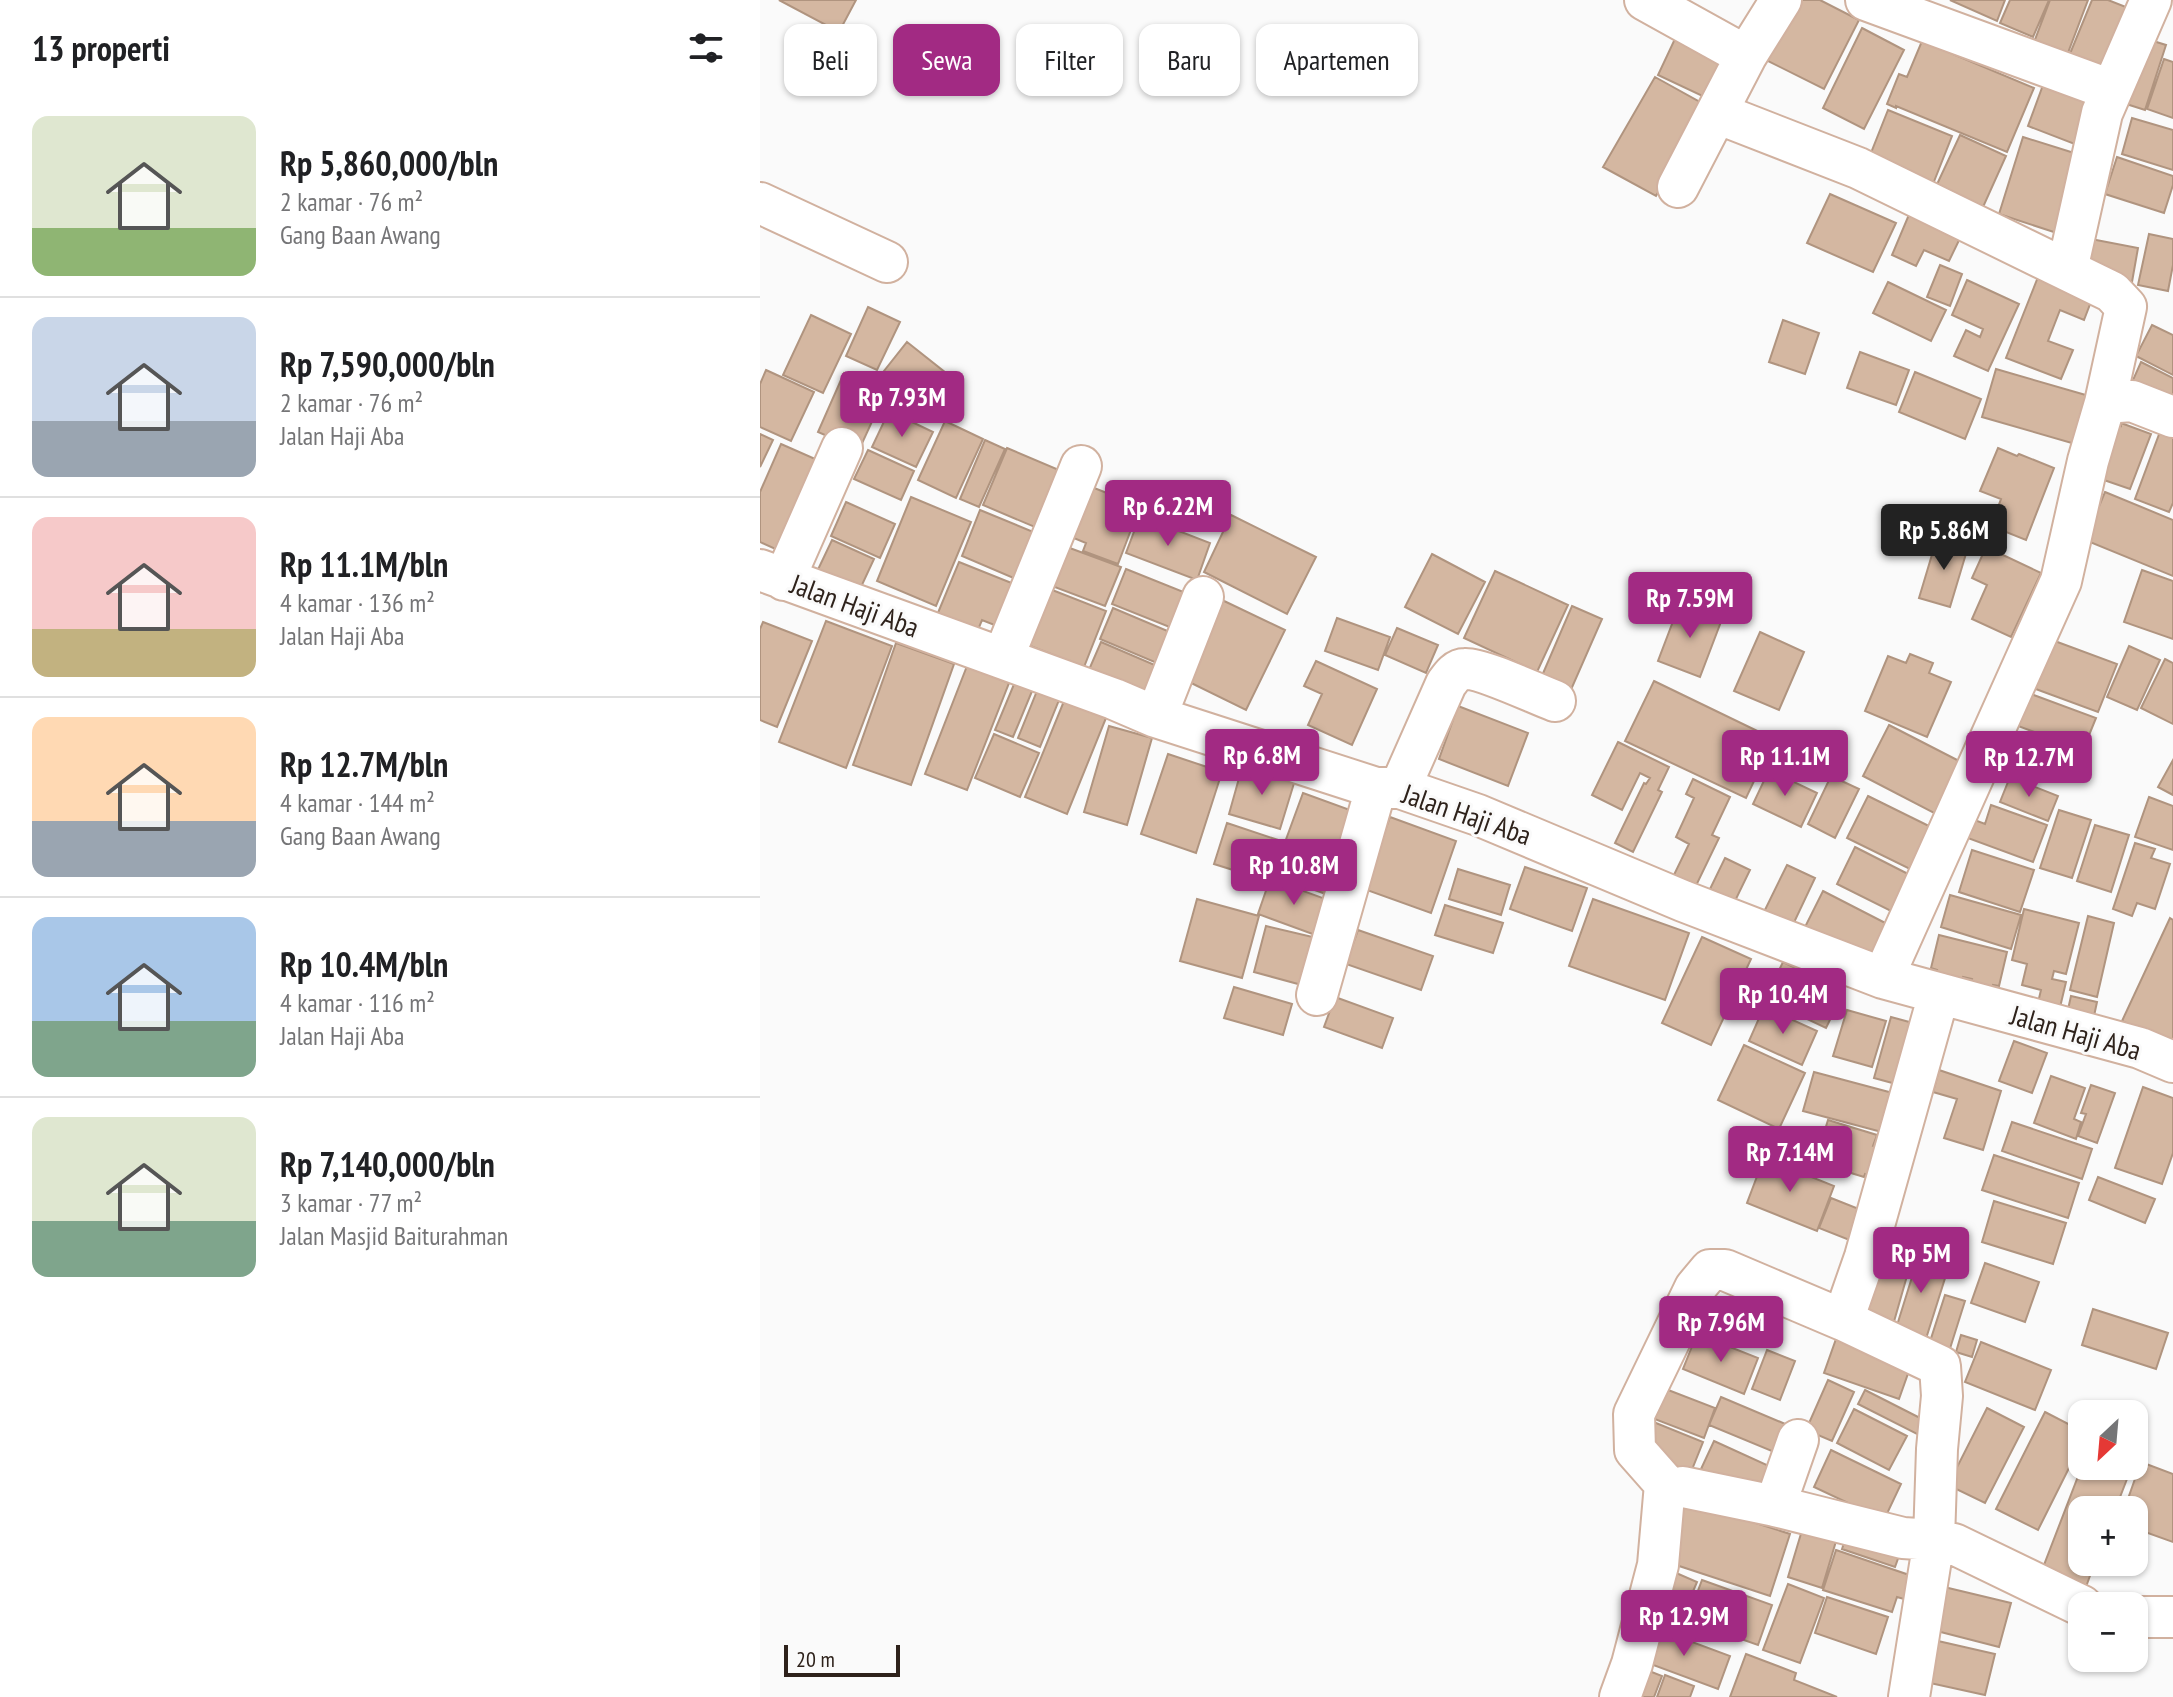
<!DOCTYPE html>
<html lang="id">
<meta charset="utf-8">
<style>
:root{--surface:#fff;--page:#f6f6f6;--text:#202124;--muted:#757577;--line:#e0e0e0;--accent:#a22a83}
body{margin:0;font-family:"PT Sans Narrow",sans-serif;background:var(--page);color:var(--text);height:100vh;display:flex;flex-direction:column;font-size:30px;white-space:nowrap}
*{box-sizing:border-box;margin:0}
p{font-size:26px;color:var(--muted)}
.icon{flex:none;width:44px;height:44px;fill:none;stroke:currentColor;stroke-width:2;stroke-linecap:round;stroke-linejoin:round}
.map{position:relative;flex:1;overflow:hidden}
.panel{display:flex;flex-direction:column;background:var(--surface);width:760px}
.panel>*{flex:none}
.hud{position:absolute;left:24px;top:24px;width:760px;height:72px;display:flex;gap:16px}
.needle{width:52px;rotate:206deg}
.controls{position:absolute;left:1308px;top:1400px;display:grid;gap:16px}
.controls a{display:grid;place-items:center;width:80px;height:80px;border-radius:16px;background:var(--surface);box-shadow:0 2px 6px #0004;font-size:40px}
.scale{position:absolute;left:24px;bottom:20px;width:116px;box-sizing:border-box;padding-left:8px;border:4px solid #2e221b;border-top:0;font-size:22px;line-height:28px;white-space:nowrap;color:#2e221b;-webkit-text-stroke:6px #fafafa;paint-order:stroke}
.price{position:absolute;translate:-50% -68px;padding:0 18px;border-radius:8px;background:var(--accent);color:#fff;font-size:26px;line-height:52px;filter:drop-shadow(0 2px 4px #0008)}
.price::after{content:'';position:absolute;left:50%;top:48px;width:24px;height:18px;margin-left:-12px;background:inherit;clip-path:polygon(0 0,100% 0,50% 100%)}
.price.current{background:#222;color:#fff}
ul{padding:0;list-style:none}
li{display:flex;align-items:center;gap:24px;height:200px;padding:0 32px}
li+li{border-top:2px solid var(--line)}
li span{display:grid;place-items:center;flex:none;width:224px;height:160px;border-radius:16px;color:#555}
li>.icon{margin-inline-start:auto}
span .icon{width:96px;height:96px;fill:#fffc;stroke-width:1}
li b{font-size:34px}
h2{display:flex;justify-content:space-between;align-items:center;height:96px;padding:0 32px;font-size:34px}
.pill{padding:0 28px;border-radius:16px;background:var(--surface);box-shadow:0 2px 6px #0004;font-size:28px;line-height:72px}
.pill.current{background:var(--accent);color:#fff}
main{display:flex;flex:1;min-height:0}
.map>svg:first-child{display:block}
.building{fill:#d4b7a1;stroke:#b0947f;stroke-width:2}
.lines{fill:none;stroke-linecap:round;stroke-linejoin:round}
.street-casing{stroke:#d1b19f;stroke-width:44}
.street{stroke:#fff;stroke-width:40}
.labels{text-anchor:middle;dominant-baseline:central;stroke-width:6;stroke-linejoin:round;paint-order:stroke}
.street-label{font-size:28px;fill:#2e221b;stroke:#fafafa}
</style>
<main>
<section class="panel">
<h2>13 properti<svg class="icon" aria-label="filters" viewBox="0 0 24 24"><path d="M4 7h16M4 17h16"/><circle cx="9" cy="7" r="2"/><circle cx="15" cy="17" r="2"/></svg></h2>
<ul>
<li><span style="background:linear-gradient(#dfe7d0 70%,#8fb573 0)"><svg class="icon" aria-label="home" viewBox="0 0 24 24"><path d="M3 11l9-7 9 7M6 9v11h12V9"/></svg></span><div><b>Rp 5,860,000/bln</b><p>2 kamar · 76 m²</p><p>Gang Baan Awang</p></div></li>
<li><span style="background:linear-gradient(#c9d6e8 65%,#9aa5b1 0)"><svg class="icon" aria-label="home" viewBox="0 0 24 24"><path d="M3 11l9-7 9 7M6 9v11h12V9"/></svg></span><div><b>Rp 7,590,000/bln</b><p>2 kamar · 76 m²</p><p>Jalan Haji Aba</p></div></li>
<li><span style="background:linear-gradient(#f6c9c9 70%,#c2b280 0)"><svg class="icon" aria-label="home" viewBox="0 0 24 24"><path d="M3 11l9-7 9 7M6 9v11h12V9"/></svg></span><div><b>Rp 11.1M/bln</b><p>4 kamar · 136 m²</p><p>Jalan Haji Aba</p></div></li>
<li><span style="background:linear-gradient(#ffd9b3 65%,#9aa5b1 0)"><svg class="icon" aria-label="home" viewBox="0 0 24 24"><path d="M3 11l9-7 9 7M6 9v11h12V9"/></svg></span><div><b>Rp 12.7M/bln</b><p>4 kamar · 144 m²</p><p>Gang Baan Awang</p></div></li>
<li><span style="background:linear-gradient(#a9c7e8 65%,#7fa58c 0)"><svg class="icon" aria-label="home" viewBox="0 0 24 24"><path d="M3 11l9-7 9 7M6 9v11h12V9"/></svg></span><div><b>Rp 10.4M/bln</b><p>4 kamar · 116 m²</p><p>Jalan Haji Aba</p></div></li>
<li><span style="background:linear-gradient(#dfe7d0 65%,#7fa58c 0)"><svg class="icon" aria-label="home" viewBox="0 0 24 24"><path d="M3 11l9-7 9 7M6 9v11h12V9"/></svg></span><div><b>Rp 7,140,000/bln</b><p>3 kamar · 77 m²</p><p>Jalan Masjid Baiturahman</p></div></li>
</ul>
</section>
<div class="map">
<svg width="1413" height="1697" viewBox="0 0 1413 1697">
<rect width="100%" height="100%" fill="#fafafa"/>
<path class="building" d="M 19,0 L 96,0 L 79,32 Z
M 1027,0 L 1060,0 L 1099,20 L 1064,89 L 998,56 Z
M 1190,0 L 1245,0 L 1237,21 Z
M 1250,0 L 1289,0 L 1273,37 L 1240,23 Z
M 1290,0 L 1328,0 L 1306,58 L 1273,45 Z
M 1332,0 L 1348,0 L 1371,9 L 1344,76 L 1307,61 Z
M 921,26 L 976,53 L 953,101 L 898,75 Z
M 1102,28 L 1144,50 L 1104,129 L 1063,108 Z
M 1377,36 L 1406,45 L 1385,110 L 1357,101 Z
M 1162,41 L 1274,88 L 1247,152 L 1136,106 L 1136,108 L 1127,104 L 1139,74 L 1147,77 Z
M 1404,59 L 1413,62 L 1413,118 L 1387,109 Z
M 895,77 L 947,106 L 896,196 L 843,167 Z
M 1283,85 L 1340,107 L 1325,148 L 1268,126 Z
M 1128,110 L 1192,136 L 1173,184 L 1109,158 Z
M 1372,118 L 1413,130 L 1413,170 L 1362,154 Z
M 1200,135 L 1246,156 L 1219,216 L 1172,195 Z
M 1263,137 L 1330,158 L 1306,236 L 1239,214 Z
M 1357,157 L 1413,176 L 1413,185 L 1404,213 L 1345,194 Z
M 1070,194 L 1136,223 L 1113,272 L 1047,243 Z
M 1153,205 L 1204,230 L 1189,261 L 1164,250 L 1156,266 L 1132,255 Z
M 1389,234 L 1413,239 L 1413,265 L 1408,291 L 1378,285 Z
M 1331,239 L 1378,248 L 1372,282 L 1325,273 Z
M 1180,265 L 1202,274 L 1190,306 L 1167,297 Z
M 1278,277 L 1332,299 L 1324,320 L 1300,310 L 1288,341 L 1313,350 L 1301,379 L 1246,358 Z
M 1207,280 L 1259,304 L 1228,371 L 1194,356 L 1206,330 L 1220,337 L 1223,329 L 1192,315 Z
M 1128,282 L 1186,310 L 1171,341 L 1113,313 Z
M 108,307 L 140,322 L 117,370 L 86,356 Z
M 51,315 L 91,334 L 63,393 L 23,375 Z
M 1023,320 L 1059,333 L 1045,374 L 1009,362 Z
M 1392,325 L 1413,335 L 1413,375 L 1376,356 Z
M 147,342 L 186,373 L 158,406 L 120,376 Z
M 1100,352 L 1149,370 L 1136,405 L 1087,388 Z
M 1381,362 L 1413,378 L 1413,410 L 1369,389 Z
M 1236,369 L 1343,400 L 1329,448 L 1222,417 Z
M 6,370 L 54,392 L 31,441 L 0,427 L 0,384 Z
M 1155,372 L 1221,399 L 1205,439 L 1139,412 Z
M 84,373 L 126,391 L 99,450 L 58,432 Z
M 129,411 L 173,432 L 156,467 L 112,447 Z
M 1348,420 L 1361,426 L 1361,423 L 1391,434 L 1370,489 L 1341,479 Z
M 185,421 L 223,439 L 196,498 L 158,480 Z
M 1401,429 L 1413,434 L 1413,503 L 1409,512 L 1375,499 Z
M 0,434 L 13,440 L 0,467 Z
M 225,440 L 245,449 L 219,507 L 200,499 Z
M 21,444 L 62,462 L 22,552 L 0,542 L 0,492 Z
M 247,448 L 306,473 L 282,530 L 223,505 Z
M 1238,448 L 1257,456 L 1259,454 L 1294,468 L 1266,540 L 1231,526 L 1241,499 L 1220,491 Z
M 108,450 L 154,471 L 141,500 L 94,479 Z
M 324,484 L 380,506 L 358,564 L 323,551 L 326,543 L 304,534 Z
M 1345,492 L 1413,520 L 1413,576 L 1325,540 Z
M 151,497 L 211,522 L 176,606 L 117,581 Z
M 86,502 L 135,524 L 120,558 L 71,536 Z
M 220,510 L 283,536 L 263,582 L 202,556 Z
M 471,515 L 556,557 L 527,614 L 444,572 Z
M 380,516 L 450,543 L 437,580 L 366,553 Z
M 1177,538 L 1208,547 L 1190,607 L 1159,598 Z
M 72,540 L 114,559 L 95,600 L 53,580 Z
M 299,544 L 361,567 L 345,606 L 284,583 Z
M 1226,547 L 1281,573 L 1251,637 L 1212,619 L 1227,585 L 1212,578 Z
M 672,554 L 725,582 L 698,634 L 645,607 Z
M 199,562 L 259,586 L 242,628 L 222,620 L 215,637 L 175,620 Z
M 366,569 L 431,595 L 417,630 L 352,604 Z
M 1382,570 L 1413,581 L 1413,639 L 1364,622 Z
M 735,571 L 808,605 L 777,672 L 704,638 Z
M 282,586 L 346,611 L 324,667 L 260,642 Z
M 462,600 L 525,630 L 486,710 L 423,679 Z
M 920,603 L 962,619 L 940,677 L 898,661 Z
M 812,606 L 842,619 L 810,692 L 781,678 Z
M 353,608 L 417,635 L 404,666 L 340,639 Z
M 577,618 L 630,637 L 618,670 L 565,651 Z
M 66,621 L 132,646 L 86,768 L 19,742 Z
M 3,622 L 52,641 L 17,727 L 0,720 L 0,629 Z
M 637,628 L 678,645 L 666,673 L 625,655 Z
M 1000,632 L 1044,652 L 1019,710 L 974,691 Z
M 1292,640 L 1357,664 L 1338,712 L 1273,688 Z
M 341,642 L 404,669 L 390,706 L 325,679 Z
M 136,643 L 194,664 L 151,785 L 93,765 Z
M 1369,646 L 1400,660 L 1377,710 L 1347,697 Z
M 1150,654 L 1173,663 L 1169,673 L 1191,682 L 1167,737 L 1105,711 L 1128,656 L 1146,663 Z
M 1405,659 L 1413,663 L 1413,724 L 1381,708 Z
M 556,661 L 617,689 L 592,745 L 548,725 L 562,694 L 544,686 Z
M 207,666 L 249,683 L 207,790 L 165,774 Z
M 257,677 L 275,684 L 253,737 L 235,730 Z
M 894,681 L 1014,739 L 986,798 L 865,741 Z
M 279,686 L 301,695 L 280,747 L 258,738 Z
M 1271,694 L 1336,718 L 1323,750 L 1258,726 Z
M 304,701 L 346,718 L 307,814 L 265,797 Z
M 698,706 L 768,733 L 748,786 L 679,759 Z
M 1129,725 L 1203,763 L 1176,814 L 1103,776 Z
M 349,726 L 392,738 L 367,825 L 324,812 Z
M 234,734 L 279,753 L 260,797 L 215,778 Z
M 858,742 L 909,767 L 898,790 L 902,792 L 873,852 L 855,843 L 884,783 L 886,784 L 890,778 L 880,773 L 862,810 L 832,795 Z
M 408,754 L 462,772 L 436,853 L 381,834 Z
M 1413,760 L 1413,795 L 1398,787 Z
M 483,764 L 535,780 L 520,829 L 469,814 Z
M 1009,770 L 1057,793 L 1041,827 L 993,804 Z
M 1071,776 L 1099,789 L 1075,838 L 1048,824 Z
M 1250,777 L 1298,796 L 1288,821 L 1240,802 Z
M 933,779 L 970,797 L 952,835 L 959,838 L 932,894 L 910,883 L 929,844 L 916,837 L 934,798 L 926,794 Z
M 543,793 L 601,814 L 571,896 L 513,875 Z
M 1108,796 L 1175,829 L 1154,871 L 1087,838 Z
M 1389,797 L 1413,806 L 1413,850 L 1375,837 Z
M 1231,805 L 1287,825 L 1273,862 L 1205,837 L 1212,819 L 1225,824 Z
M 1299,810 L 1331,820 L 1312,878 L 1280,868 Z
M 630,817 L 696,841 L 671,913 L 604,889 Z
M 467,823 L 518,840 L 505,880 L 454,864 Z
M 1335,825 L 1369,835 L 1351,892 L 1317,881 Z
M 1375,843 L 1395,849 L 1391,858 L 1410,864 L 1395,909 L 1377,903 L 1372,916 L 1353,909 Z
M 1095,847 L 1154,877 L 1135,913 L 1077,884 Z
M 1212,850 L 1274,870 L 1260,912 L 1199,892 Z
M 965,858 L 990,870 L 975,901 L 950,889 Z
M 1027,865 L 1055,878 L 1030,931 L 1001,918 Z
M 765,867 L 827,888 L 812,931 L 750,909 Z
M 698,869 L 750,885 L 741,915 L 689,899 Z
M 510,879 L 571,901 L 558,936 L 498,914 Z
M 1063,891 L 1137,929 L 1119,964 L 1045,927 Z
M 1190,895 L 1261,915 L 1251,949 L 1181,927 Z
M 437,899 L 499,916 L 482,978 L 420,961 Z
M 833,899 L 929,933 L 905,1000 L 809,966 Z
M 685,905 L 743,923 L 733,953 L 675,935 Z
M 1264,909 L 1319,923 L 1306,974 L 1294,971 L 1292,979 L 1306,982 L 1297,1020 L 1275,1015 L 1281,990 L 1262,985 L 1267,964 L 1252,960 Z
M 1328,916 L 1354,923 L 1337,997 L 1310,990 Z
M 1410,918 L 1413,920 L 1413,1038 L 1411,1044 L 1362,1021 Z
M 506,926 L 561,939 L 549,987 L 494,972 Z
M 598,930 L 673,956 L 661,990 L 586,964 Z
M 1179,935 L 1247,952 L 1239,986 L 1233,985 L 1229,1001 L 1208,995 L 1212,979 L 1203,977 L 1200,987 L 1174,980 L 1177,970 L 1171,968 Z
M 942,937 L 991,959 L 951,1045 L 902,1023 Z
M 1023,962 L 1084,991 L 1066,1028 L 1005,999 Z
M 474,987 L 532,1004 L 523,1035 L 464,1018 Z
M 1311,996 L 1337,1002 L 1331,1030 L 1305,1023 Z
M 575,997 L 633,1018 L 622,1048 L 564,1027 Z
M 1004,1007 L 1057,1031 L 1042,1065 L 989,1041 Z
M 1087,1010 L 1126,1021 L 1112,1067 L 1073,1056 Z
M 1131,1017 L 1164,1026 L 1147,1087 L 1114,1078 Z
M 1254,1041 L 1287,1053 L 1272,1093 L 1239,1081 Z
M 984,1045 L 1045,1073 L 1019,1129 L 958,1100 Z
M 1179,1070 L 1241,1091 L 1223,1150 L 1184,1138 L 1197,1099 L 1173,1092 Z
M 1054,1072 L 1144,1096 L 1133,1135 L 1043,1111 Z
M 1291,1076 L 1325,1088 L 1314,1119 L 1321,1122 L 1316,1139 L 1274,1123 Z
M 1331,1085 L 1355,1093 L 1337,1143 L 1318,1136 L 1326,1114 L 1321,1113 Z
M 1383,1087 L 1413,1098 L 1413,1153 L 1402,1184 L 1355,1168 Z
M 1068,1120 L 1117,1135 L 1113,1146 L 1128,1151 L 1119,1178 L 1105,1174 L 1104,1177 L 1055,1162 Z
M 1252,1122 L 1332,1149 L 1322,1179 L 1242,1151 Z
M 1234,1155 L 1319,1183 L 1308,1218 L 1222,1190 Z
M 1004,1158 L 1074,1186 L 1057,1231 L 987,1203 Z
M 1338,1177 L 1395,1199 L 1385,1223 L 1329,1200 Z
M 1071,1198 L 1109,1213 L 1097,1243 L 1059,1228 Z
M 1234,1201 L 1306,1223 L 1293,1264 L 1222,1242 Z
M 1157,1242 L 1180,1249 L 1173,1270 L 1186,1275 L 1164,1345 L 1134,1335 L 1153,1274 L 1147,1272 Z
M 1225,1263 L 1279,1282 L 1265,1322 L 1211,1303 Z
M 1120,1268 L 1147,1276 L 1131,1332 L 1103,1324 Z
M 1185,1295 L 1205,1301 L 1187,1358 L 1167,1351 Z
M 1333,1309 L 1408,1333 L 1396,1369 L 1322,1345 Z
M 937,1334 L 998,1358 L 984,1394 L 923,1369 Z
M 1201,1335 L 1217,1340 L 1212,1357 L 1196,1352 Z
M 1076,1339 L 1151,1365 L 1139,1399 L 1064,1373 Z
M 1221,1342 L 1291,1370 L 1275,1410 L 1205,1382 Z
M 1007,1350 L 1035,1361 L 1020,1400 L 992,1389 Z
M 1068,1380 L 1094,1392 L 1072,1441 L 1046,1430 Z
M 890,1383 L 955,1408 L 944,1438 L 879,1413 Z
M 1105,1390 L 1166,1421 L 1159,1435 L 1098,1404 Z
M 961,1397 L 1030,1426 L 1019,1454 L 949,1425 Z
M 1227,1408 L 1264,1427 L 1225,1503 L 1188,1485 Z
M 1094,1409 L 1147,1436 L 1129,1470 L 1077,1443 Z
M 1285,1412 L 1322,1431 L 1322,1442 L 1278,1530 L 1236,1509 Z
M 891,1421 L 943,1442 L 931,1472 L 879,1452 Z
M 954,1441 L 1020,1471 L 1007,1500 L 941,1469 Z
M 1071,1450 L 1141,1484 L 1124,1520 L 1054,1487 Z
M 1381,1462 L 1413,1474 L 1413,1542 L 1374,1528 L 1374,1510 L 1364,1510 Z
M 1322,1466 L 1372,1466 L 1355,1510 L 1322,1510 L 1322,1562 L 1335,1562 L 1323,1595 L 1279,1578 Z
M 921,1499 L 1030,1534 L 1010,1596 L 901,1560 Z
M 1043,1527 L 1077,1538 L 1062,1588 L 1028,1577 Z
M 1087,1534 L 1140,1553 L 1135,1567 L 1082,1549 Z
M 1076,1550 L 1158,1578 L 1151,1601 L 1137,1597 L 1132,1612 L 1063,1590 Z
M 907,1569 L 937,1582 L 918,1627 L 888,1614 Z
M 942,1580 L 1012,1605 L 998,1645 L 927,1620 Z
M 1028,1584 L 1064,1598 L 1040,1663 L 1003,1650 Z
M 1180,1586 L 1251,1603 L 1239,1647 L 1169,1629 Z
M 1067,1597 L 1128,1617 L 1116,1654 L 1055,1633 Z
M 889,1626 L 970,1656 L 958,1689 L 877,1659 Z
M 1178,1641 L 1235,1654 L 1225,1695 L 1170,1683 Z
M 986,1654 L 1036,1673 L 1034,1680 L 1077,1697 L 970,1697 Z
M 874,1665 L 902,1676 L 894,1697 L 862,1697 Z
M 905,1675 L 934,1686 L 930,1697 L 897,1697 Z"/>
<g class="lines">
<g class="street-casing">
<path id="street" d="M 885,0 L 986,56 L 1021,0
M 1106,0 L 1351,90
M 957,113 L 1098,168 L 1352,292 L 1366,307 L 1345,403
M 918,187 L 986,56
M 0,203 L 127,262
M 1307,270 L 1342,113 L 1391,0
M 0,570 L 354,699 L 396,717 L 616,788 L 640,788 L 718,815 L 923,901 L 1123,978 L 1380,1048 L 1413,1062
M 24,580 L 82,448
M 243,658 L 321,466
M 396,717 L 443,597
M 640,788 L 686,684 C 691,677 696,669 705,669 C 722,668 776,694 795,701
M 1123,978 L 1301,581 L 1328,461 L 1345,403 L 1372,401 L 1413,417
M 557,995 L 616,788
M 1083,1320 L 1105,1257 L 1179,994
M 923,1487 L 1015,1506 L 1143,1538 L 1174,1540 L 1194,1544 L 1322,1606
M 1015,1506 L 1038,1440
M 1374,1617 L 1413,1617
M 860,1697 L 872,1664 L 898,1565 L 905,1484 L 875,1450 L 874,1414 L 935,1288 L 950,1270 L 965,1270 L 1083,1320 L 1180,1366 L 1182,1396 L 1177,1449 L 1174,1540 L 1149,1697"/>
</g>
<use href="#street" class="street"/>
</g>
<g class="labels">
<g class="street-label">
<text transform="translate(95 605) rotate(20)">Jalan Haji Aba</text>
<text transform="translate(707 814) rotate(19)">Jalan Haji Aba</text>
<text transform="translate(1316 1032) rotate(16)">Jalan Haji Aba</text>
</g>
</g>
</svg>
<div class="controls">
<a><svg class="needle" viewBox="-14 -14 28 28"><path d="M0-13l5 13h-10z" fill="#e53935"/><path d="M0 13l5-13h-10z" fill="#757577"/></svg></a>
<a>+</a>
<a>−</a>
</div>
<div class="scale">20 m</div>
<b class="price" style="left:142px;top:439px">Rp 7.93M</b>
<b class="price" style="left:408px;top:548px">Rp 6.22M</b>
<b class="price current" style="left:1184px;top:572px">Rp 5.86M</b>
<b class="price" style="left:930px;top:640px">Rp 7.59M</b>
<b class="price" style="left:502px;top:797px">Rp 6.8M</b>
<b class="price" style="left:1025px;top:798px">Rp 11.1M</b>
<b class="price" style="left:1269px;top:799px">Rp 12.7M</b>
<b class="price" style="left:534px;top:907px">Rp 10.8M</b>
<b class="price" style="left:1023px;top:1036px">Rp 10.4M</b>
<b class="price" style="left:1030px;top:1194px">Rp 7.14M</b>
<b class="price" style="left:1161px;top:1295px">Rp 5M</b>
<b class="price" style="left:961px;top:1364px">Rp 7.96M</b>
<b class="price" style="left:924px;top:1658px">Rp 12.9M</b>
<div class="hud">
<a class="pill">Beli</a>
<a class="pill current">Sewa</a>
<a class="pill">Filter</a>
<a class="pill">Baru</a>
<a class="pill">Apartemen</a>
</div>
</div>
</main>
